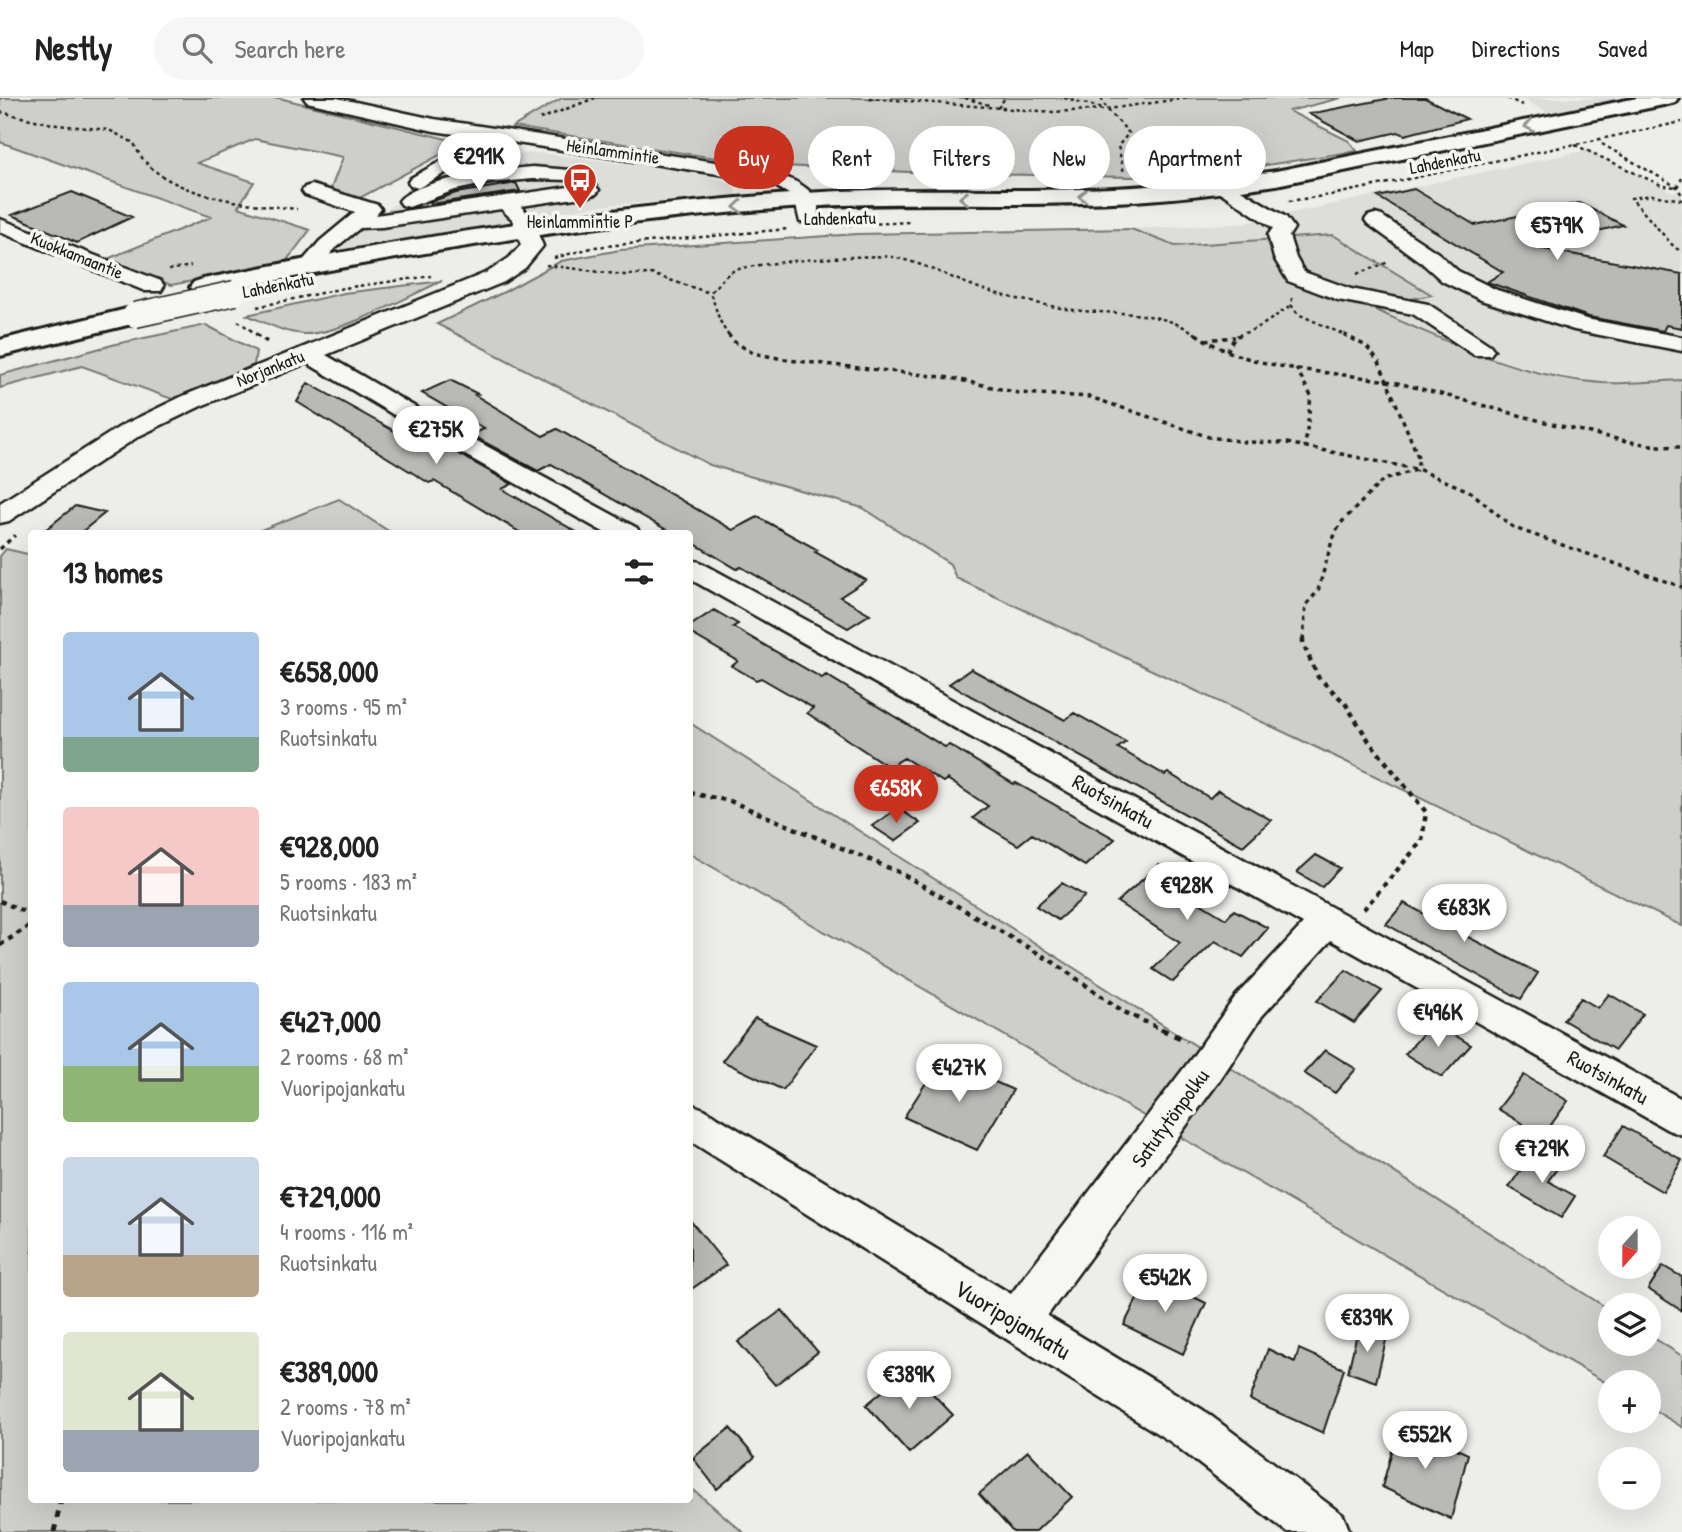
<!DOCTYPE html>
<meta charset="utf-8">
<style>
:root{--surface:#fff;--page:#f6f6f6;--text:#222;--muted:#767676;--line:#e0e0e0;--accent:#c8321e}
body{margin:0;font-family:"Patrick Hand",sans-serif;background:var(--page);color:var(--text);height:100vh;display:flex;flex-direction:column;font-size:26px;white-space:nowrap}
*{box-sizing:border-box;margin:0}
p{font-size:23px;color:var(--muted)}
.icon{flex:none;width:38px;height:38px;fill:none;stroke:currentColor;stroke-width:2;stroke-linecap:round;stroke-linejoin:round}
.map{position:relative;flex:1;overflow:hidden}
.drawer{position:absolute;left:28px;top:432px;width:665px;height:973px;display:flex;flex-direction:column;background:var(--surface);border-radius:7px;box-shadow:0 7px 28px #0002}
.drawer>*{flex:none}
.hud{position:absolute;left:714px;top:28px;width:665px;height:63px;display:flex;gap:14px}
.needle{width:46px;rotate:201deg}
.fabs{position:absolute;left:1598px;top:1118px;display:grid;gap:14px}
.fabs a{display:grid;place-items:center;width:63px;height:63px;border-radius:50%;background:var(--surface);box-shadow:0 7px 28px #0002;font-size:35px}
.price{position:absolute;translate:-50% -60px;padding:0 16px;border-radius:24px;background:#fff;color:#222;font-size:23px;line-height:46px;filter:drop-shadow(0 2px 4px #0008)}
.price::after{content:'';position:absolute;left:50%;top:42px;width:21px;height:16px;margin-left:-10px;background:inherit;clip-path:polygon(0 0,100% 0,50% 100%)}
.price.active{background:var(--accent);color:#fff}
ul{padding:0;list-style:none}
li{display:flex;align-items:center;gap:21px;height:175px;padding:0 35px}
li span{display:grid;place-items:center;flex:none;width:196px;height:140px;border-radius:7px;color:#555}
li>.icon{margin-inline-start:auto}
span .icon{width:84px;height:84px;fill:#fffc;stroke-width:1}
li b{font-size:30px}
h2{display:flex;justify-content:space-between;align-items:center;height:84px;padding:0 35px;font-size:30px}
.tag{padding:0 24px;border-radius:32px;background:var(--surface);box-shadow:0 7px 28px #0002;font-size:24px;line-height:63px}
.tag.active{background:var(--accent);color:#fff}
header{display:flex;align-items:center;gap:42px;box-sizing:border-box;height:98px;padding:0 35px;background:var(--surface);border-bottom:2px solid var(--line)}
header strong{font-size:33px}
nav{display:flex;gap:38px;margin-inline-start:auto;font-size:24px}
.search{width:490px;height:63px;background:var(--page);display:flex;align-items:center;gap:18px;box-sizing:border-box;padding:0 24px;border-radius:38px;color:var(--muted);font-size:26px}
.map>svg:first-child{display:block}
.built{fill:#ddddda}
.green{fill:#cececb;stroke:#757574;stroke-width:2}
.building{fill:#b9b9b6;stroke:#1c1c1c;stroke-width:2}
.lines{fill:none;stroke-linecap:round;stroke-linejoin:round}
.minor-casing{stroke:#1c1c1c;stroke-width:5}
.major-casing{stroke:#1c1c1c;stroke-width:6}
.path-far3{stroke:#1c1c1c;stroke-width:2.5;stroke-dasharray:3.5 3.5;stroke-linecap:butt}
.path-far2{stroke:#1c1c1c;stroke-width:3.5;stroke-dasharray:4.5 4.5;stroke-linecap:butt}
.path-far1{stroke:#1c1c1c;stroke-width:4.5;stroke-dasharray:5 5;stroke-linecap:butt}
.path{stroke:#1c1c1c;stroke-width:5;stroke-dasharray:7 7;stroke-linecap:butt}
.minor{fill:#f6f6f2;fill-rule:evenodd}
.major{fill:#f6f6f2;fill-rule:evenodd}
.major-bridge-casing{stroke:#1c1c1c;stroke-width:27;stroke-linecap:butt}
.major-bridge{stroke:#f6f6f2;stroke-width:24}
.oneway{stroke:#949492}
.labels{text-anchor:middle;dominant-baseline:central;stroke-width:7;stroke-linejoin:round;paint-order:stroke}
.far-street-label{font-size:18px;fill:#1c1c1c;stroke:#f6f6f2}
.far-poi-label{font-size:18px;fill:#1c1c1c;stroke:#f6f6f2}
.street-label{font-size:21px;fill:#1c1c1c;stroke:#f6f6f2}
.near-street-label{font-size:24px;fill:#1c1c1c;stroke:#f6f6f2}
</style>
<header>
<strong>Nestly</strong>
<div class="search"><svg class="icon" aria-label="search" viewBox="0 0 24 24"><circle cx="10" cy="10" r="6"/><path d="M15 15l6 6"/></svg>Search here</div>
<nav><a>Map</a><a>Directions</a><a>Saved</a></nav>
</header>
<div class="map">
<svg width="1682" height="1434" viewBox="0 0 1682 1434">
<rect width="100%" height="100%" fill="#edede9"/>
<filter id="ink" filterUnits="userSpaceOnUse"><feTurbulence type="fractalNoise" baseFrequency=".0143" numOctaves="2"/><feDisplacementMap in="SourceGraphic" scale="14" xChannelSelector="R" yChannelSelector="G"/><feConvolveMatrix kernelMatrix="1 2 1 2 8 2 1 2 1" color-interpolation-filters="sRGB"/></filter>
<g filter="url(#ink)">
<path class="built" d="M 1520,0 L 1625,0 L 1549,15 Z
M 1587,52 L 1673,94 L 1682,92 L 1682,282 L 1602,285 L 1551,276 L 1474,255 L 1368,208 L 1431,197 L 1333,137 L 1175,148 L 1131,131 L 1245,125 Z
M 542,55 L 684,73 L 720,81 L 732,86 L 738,98 L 597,108 L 340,154 L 343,147 L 392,108 L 477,62 L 497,57 Z"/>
<path class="green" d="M 0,0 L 279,0 L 451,42 L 451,51 L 358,101 L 330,93 L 343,59 L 255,41 L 197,65 L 254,84 L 238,109 L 310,132 L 284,166 L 171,187 L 107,161 L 211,119 L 0,44 Z
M 562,0 L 1341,0 L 1289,13 L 1349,43 L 1357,53 L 1182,80 L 931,75 L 761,67 L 513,29 Z
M 1131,131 L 1175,148 L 1333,137 L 1432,197 L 1369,209 C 1443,242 1519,279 1602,285 C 1628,286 1656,283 1682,282 L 1682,828 L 1326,654 L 956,480 L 950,466 L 863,410 L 710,367 L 437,226 L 504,194 L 561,163 L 620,152 L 857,136 Z
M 442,183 C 409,198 339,237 304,236 C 284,235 266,225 247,217 L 344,195 Z
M 206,227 L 256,253 L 254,267 L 172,301 L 82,268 L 0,290 L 0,277 L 116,246 Z
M 339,401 L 393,436 L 251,436 Z
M 6,451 L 32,457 L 32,1402 L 690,1402 L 690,1389 L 743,1434 L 0,1434 L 0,458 Z
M 690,625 L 1610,1212 L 1610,1246 L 1648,1246 L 1649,1237 L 1682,1258 L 1682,1329 L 1649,1309 L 1648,1284 L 1610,1284 L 1610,1287 L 690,756 Z"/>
<path class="building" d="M 1391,0 L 1425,0 L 1467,21 L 1405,37 L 1398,34 L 1359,43 L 1309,16 Z
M 516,85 L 520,93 L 431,106 L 430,104 L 456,95 Z
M 1414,91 L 1475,127 L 1579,105 L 1623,127 L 1532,149 L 1682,176 L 1682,230 L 1666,227 L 1663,233 L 1589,219 L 1487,184 L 1503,174 L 1378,99 Z
M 72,94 L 132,119 L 77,145 L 12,117 Z
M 450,282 L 478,296 L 475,297 L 543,338 L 557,331 L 733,432 L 758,419 L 818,452 L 815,454 L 866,482 L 840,499 L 870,516 L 848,530 L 741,469 L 737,471 L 690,443 L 690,436 L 674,436 L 551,366 L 538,373 L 471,337 L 484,331 L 422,295 Z
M 308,285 L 434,355 L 446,349 L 512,386 L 502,391 L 580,436 L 523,436 L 434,383 L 429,385 L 297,304 Z
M 75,408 L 105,415 L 79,436 L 40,436 Z
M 714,512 L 738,526 L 733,529 L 822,580 L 826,577 L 945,649 L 949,647 L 1014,686 L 1016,685 L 1115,741 L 1085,768 L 1032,736 L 1018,747 L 973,720 L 988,708 L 947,681 L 943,684 L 904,660 L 889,669 L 807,615 L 813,610 L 761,580 L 756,582 L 732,568 L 738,563 L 690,535 L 690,528 Z
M 971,571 L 1065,622 L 1074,615 L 1126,644 L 1118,650 L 1165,677 L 1168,675 L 1210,700 L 1218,692 L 1271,722 L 1243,748 L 949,586 Z
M 898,710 L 920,725 L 895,743 L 872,728 Z
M 1316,757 L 1340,770 L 1322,789 L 1297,774 Z
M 1159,767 L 1190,785 L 1180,793 L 1226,821 L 1234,812 L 1268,830 L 1243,859 L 1215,843 L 1173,884 L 1153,871 L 1180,845 L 1117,804 Z
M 1062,785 L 1085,798 L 1058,822 L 1036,808 Z
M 1471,792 L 1492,803 L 1464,837 L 1538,875 L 1521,901 L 1386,826 L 1404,805 L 1443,826 Z
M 1346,872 L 1382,893 L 1354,925 L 1317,903 Z
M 1609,896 L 1643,916 L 1615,952 L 1563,922 L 1581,900 L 1598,910 Z
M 755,920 L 816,947 L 783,992 L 722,963 Z
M 1433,924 L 1471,947 L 1442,979 L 1405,956 Z
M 1325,952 L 1356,971 L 1335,995 L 1304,975 Z
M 942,960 L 1013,992 L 977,1052 L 904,1019 Z
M 1524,977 L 1568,1003 L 1543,1038 L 1498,1011 Z
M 1623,1028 L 1682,1062 L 1663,1094 L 1603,1059 Z
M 1534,1053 L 1559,1068 L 1548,1083 L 1575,1098 L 1561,1120 L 1509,1089 Z
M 690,1122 L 726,1167 L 690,1192 Z
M 1663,1168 L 1682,1179 L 1682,1213 L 1648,1191 Z
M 1149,1177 L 1206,1205 L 1183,1256 L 1124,1227 Z
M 782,1212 L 818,1254 L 775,1287 L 738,1244 Z
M 1359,1227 L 1387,1238 L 1376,1284 L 1348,1274 Z
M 1268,1251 L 1295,1264 L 1299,1251 L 1344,1271 L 1323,1335 L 1250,1302 Z
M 909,1271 L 953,1317 L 909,1355 L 866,1307 Z
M 1400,1325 L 1468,1356 L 1451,1421 L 1382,1389 Z
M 730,1330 L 755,1359 L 717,1391 L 693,1360 Z
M 1028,1353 L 1072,1399 L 1035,1434 L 1013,1434 L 979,1396 Z"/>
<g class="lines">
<g class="minor-casing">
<path id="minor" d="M 304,0 L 337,0 L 434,21 L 761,71 C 782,77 833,92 814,124 L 800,124 L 794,99 L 777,89 L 757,82 L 504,43 L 418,90 L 411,88 L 408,84 L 411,80 L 482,40 L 434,33 L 307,4 Z
M 533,69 L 582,73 L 599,92 L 596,96 L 589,98 L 521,108 L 531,119 L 543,148 L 525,170 L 504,184 L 326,257 L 422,313 L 637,430 L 640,436 L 607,436 L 404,323 L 307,265 L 201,308 L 139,338 L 9,423 L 0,425 L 0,405 L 121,328 L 183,298 L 488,174 L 509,160 L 521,147 L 512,121 L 501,111 L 382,129 L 360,130 L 334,151 L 319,171 L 303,171 L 300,166 L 320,143 L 355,114 L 305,97 L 302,93 L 305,89 L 312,87 L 378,107 L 381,111 L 376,117 L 575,88 L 569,82 L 533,81 L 490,85 L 455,92 L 409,109 L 402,107 L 399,103 C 416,81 505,71 533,69 Z
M 1224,82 L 1286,119 L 1294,130 L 1289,138 L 1296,160 L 1304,174 L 1351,191 L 1428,206 L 1490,247 L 1494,252 L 1490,257 L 1474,257 L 1413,216 L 1338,202 L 1288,183 L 1274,160 L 1268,137 L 1273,130 L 1217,92 L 1214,88 L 1217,84 Z
M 1375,116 L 1382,118 L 1438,155 L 1458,173 L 1497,192 L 1586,221 L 1682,239 L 1682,253 L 1574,232 L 1481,202 L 1442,183 L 1422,165 L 1368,126 L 1365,122 L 1368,118 Z
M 0,121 L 161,183 L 164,188 L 161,193 L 145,193 L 0,134 Z
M 690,462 L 700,464 L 1682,1001 L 1682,1037 L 1668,1032 L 1331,842 L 1262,918 L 1219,983 L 1047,1218 L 1203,1312 L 1343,1417 L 1350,1434 L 1287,1434 L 1171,1344 L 690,1043 L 690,1006 L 704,1011 L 1011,1196 L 1191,961 L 1236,898 L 1303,826 L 690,481 Z"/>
</g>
<g class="major-casing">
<path id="major" d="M 1637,0 L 1678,0 L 1675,4 L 1668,6 L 1276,87 C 1211,97 1147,104 1081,105 C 989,108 897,103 805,109 C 602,122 402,156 203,197 L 194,194 L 190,189 L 194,184 L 203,181 C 402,141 602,108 805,95 C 897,89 989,94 1082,91 C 1147,90 1211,83 1276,73 Z
M 135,209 L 144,211 L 148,217 L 144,223 L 0,258 L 0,242 Z"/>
</g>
<path class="path-far3" d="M 869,0 L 1053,14 L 1107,11 L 1188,0
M 965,0 L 989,7
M 1064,0 L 1103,10
M 1101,0 L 1107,11 L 1129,35 L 1118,48 L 1124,75
M 1507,0 L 1522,7
M 998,10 L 1005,0
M 0,14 L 57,27 L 109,32 L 134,45 C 154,99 249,106 297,111
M 540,21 L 595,0
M 1602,46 L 1677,89 L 1682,97
M 1575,47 L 1663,88 L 1677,89
M 1677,89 L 1682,80
M 1682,102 L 1652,97 L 1631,100 L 1675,150 L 1682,153
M 1289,103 L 1331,97 L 1682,24
M 828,128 L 910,124
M 554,160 L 595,149 L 788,131
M 546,167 L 624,177 L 651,176 L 710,195
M 169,172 L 191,168
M 1357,176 L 1389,164
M 1292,200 L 1291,207 L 1298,216 L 1347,238
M 257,209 L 344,190 L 431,178
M 238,223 L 259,238
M 729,238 C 717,222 718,213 710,195 C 717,187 724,178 733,173 C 753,164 868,156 892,159 C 926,165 955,183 988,193 C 1009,200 1033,204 1055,209 C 1106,220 1153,206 1199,238
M 1238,238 L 1261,228 L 1292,207"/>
<path class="path-far2" d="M 256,236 L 270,246
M 728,236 L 733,243 L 753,255 L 788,262 L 951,280 L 1019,295 L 1090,299 L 1209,339 L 1246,344 L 1287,345 L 1420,372 L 1471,394 L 1514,430 L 1682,489
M 1196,236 C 1255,277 1335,271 1402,286 C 1462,301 1522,319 1582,333 C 1616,341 1647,349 1682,349
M 1205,242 L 1235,239
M 1227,253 L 1235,239 L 1242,236
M 1296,270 L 1311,298 L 1305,349
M 0,451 L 15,437
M 1303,542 L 1306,507 L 1318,493 L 1332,443 L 1340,426 L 1383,382 L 1416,372 L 1419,361 L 1379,264 L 1366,248 L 1343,236"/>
<path class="path-far1" d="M 1303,540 L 1303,546 L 1318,579 L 1345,605 L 1369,643 L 1426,714 L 1422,743 L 1363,812
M 690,695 L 730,703 L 901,775 L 1053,864 L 1124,914 L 1165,933
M 0,803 L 32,817
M 0,847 L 32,826"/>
<path class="path" d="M 1161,931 L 1187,943
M 54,1434 L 61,1402"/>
<use href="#minor" class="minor"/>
<use href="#major" class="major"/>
<g class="major-bridge-casing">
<path id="major-bridge" d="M 135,217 L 235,195"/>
</g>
<use href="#major-bridge" class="major-bridge"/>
</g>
<defs><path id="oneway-chevron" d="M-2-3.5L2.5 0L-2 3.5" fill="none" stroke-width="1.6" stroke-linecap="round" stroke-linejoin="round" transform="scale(1.75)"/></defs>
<g class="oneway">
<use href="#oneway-chevron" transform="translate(1529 28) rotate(169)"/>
<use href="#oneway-chevron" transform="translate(1083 98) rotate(179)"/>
<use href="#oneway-chevron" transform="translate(964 100) rotate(179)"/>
<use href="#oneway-chevron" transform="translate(738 109) rotate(175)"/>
</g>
</g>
<defs>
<g id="bus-pin" transform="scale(1.75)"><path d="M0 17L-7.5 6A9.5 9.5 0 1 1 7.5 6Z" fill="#c8321e" stroke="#f6f6f2"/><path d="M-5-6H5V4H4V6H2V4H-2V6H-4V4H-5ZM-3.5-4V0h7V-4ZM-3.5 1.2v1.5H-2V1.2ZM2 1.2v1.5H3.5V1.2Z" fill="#fff"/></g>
</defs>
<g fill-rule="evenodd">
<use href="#bus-pin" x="580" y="82"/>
</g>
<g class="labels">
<g class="far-street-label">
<text transform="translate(613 53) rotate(8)">Heinlammintie</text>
<text transform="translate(1445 63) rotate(-11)">Lahdenkatu</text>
<text transform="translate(840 120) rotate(-1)">Lahdenkatu</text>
<text transform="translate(77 157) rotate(22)">Kuokkamaantie</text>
<text transform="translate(278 187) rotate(-11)">Lahdenkatu</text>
<text transform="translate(270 270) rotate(-22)">Norjankatu</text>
</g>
<g class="far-poi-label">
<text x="580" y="123">Heinlammintie P</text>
</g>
<g class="street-label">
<text transform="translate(1113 703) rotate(29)">Ruotsinkatu</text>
<text transform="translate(1608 979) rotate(29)">Ruotsinkatu</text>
<text transform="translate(1170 1020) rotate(-54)">Satutytönpolku</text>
</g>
<g class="near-street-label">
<text transform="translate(1013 1221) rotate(31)">Vuoripojankatu</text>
</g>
</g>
</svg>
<div class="fabs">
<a><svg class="needle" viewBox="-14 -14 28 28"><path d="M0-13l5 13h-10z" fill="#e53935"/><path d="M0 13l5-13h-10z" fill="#767676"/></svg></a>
<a><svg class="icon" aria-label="layers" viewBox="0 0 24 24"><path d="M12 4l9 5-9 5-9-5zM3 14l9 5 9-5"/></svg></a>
<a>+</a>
<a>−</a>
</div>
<b class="price" style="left:479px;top:95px">€291K</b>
<b class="price" style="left:1557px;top:164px">€579K</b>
<b class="price" style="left:436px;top:368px">€275K</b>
<b class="price active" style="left:896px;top:727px">€658K</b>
<b class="price" style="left:1187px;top:824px">€928K</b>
<b class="price" style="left:1464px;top:846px">€683K</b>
<b class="price" style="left:1438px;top:951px">€496K</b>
<b class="price" style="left:959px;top:1006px">€427K</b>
<b class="price" style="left:1542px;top:1087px">€729K</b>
<b class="price" style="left:1165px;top:1216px">€542K</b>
<b class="price" style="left:1367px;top:1256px">€839K</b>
<b class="price" style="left:909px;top:1313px">€389K</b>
<b class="price" style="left:1425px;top:1373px">€552K</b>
<div class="hud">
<a class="tag active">Buy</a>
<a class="tag">Rent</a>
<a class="tag">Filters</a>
<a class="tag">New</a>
<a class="tag">Apartment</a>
</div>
<section class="drawer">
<h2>13 homes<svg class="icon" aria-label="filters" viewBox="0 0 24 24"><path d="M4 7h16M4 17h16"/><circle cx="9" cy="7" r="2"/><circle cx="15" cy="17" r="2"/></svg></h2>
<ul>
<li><span style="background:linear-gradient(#a9c7e8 75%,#7fa58c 0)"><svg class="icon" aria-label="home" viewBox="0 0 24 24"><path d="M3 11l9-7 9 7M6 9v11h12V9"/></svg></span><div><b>€658,000</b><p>3 rooms · 95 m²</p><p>Ruotsinkatu</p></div></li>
<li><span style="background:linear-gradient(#f6c9c9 70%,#9aa5b1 0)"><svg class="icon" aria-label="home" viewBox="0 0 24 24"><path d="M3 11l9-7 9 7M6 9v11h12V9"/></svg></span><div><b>€928,000</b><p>5 rooms · 183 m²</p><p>Ruotsinkatu</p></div></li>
<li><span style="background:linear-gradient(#a9c7e8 60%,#8fb573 0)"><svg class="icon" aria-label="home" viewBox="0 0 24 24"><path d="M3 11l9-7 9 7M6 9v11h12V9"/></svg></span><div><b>€427,000</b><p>2 rooms · 68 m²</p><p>Vuoripojankatu</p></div></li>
<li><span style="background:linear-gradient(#c9d6e8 70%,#b9a48a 0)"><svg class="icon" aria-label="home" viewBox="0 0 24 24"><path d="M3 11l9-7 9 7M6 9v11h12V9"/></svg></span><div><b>€729,000</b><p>4 rooms · 116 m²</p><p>Ruotsinkatu</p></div></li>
<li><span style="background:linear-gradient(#dfe7d0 70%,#9aa5b1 0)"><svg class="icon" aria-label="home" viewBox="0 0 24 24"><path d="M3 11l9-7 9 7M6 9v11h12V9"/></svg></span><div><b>€389,000</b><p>2 rooms · 78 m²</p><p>Vuoripojankatu</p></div></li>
</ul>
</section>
</div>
